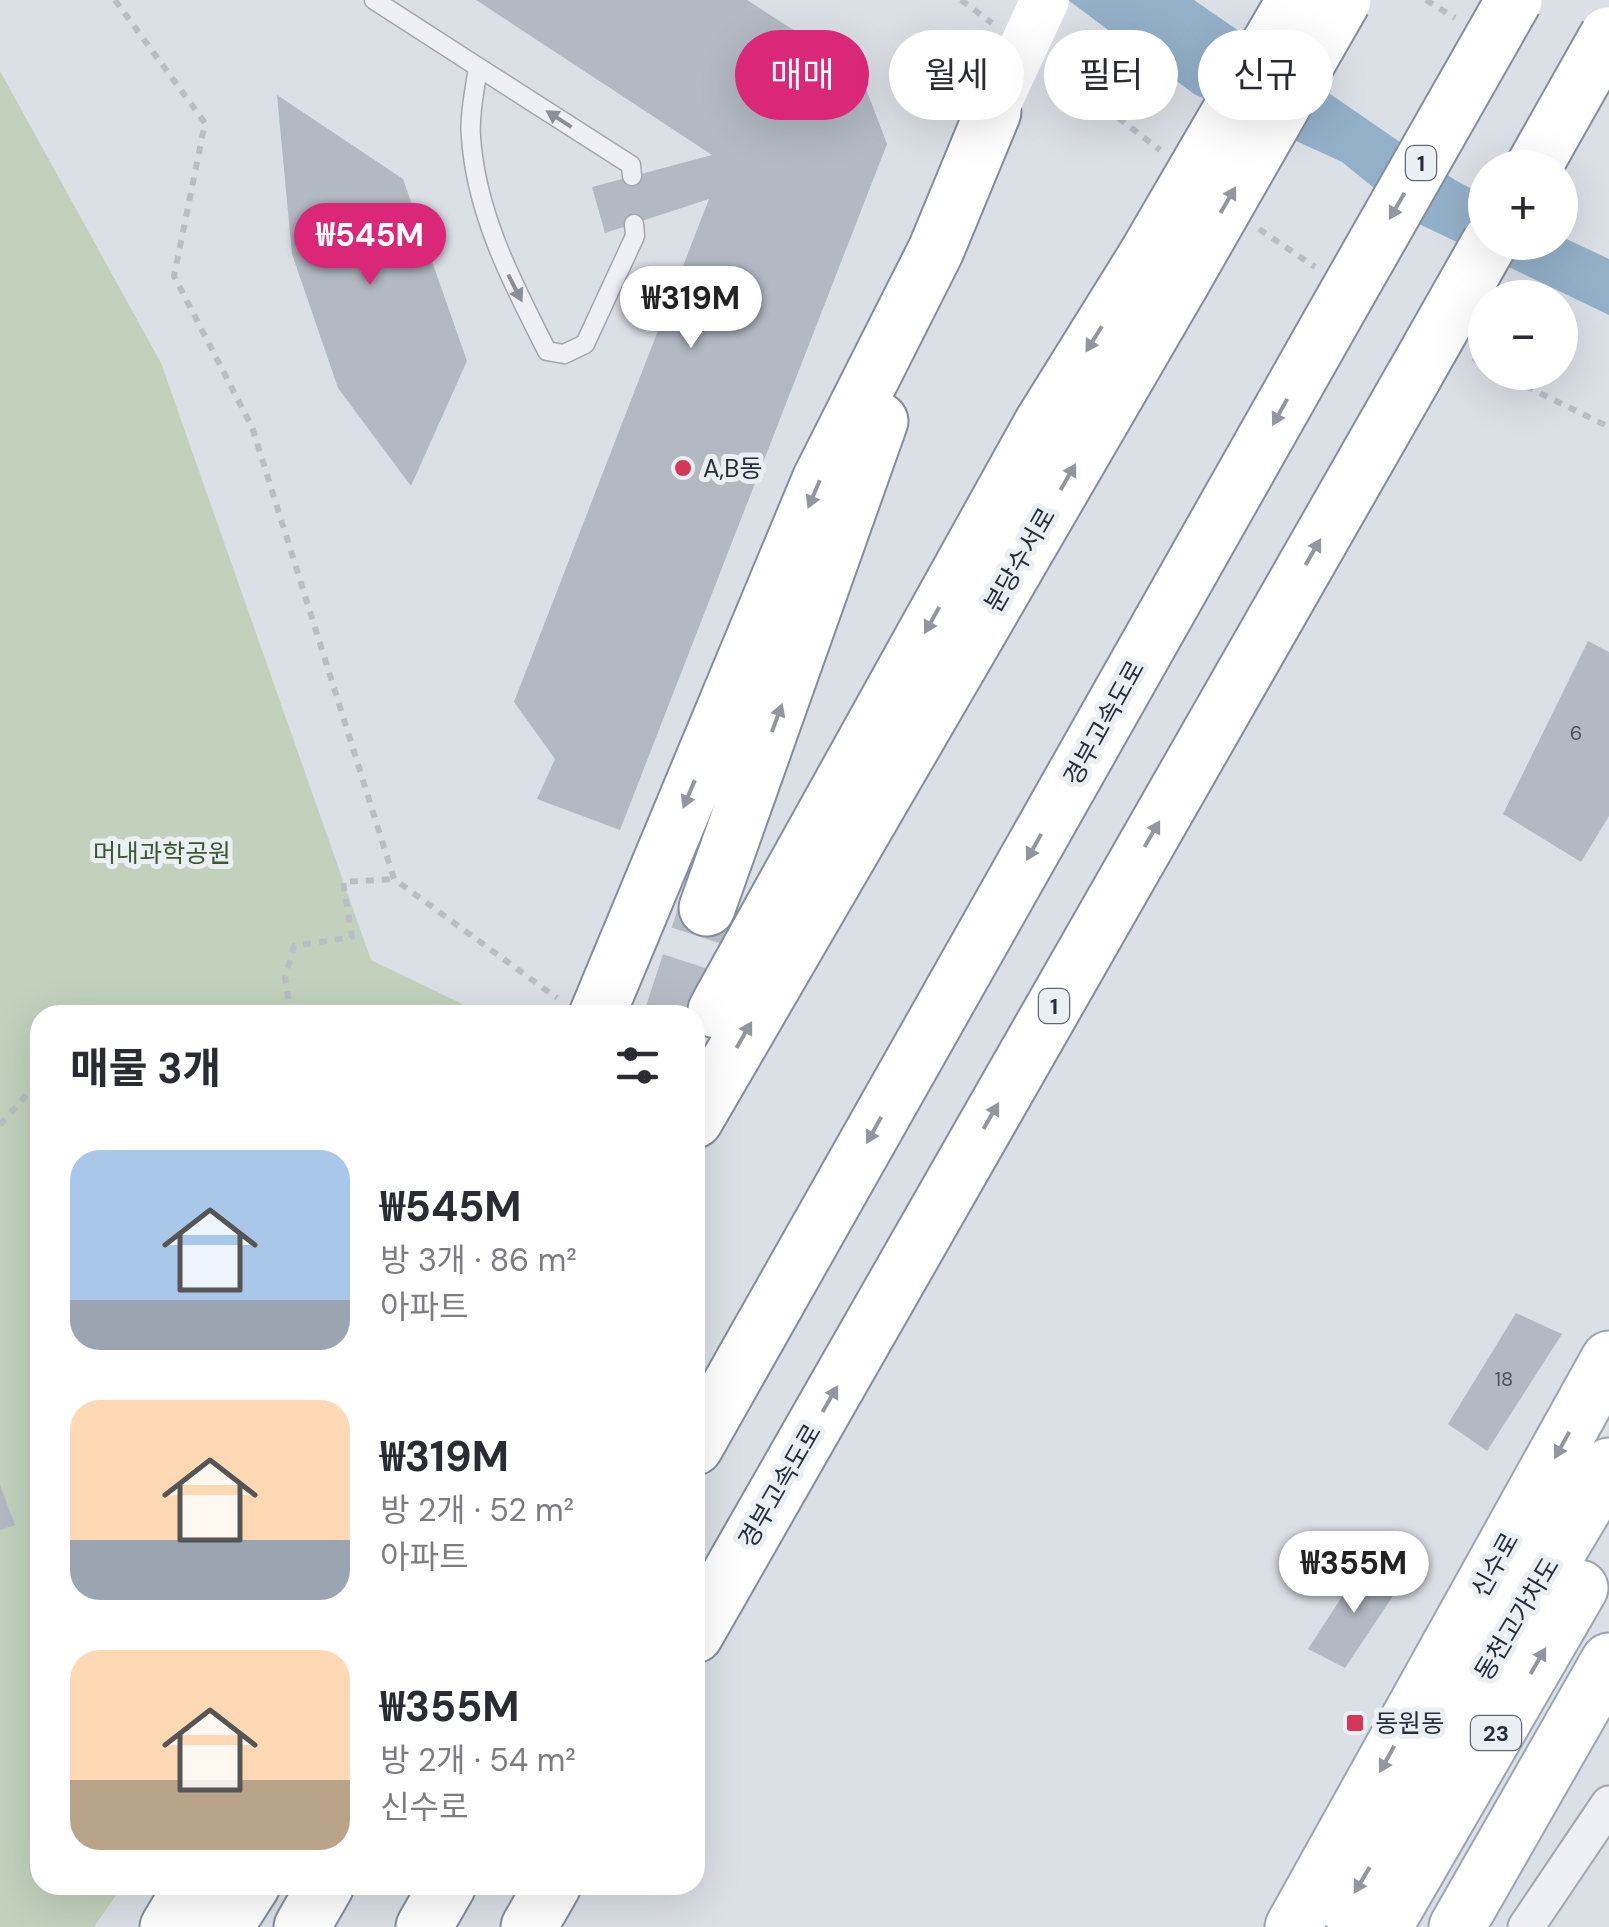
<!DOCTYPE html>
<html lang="ko">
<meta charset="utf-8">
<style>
:root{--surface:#fff;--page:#f7f7f7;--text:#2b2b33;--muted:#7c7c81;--accent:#db2777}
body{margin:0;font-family:"DM Sans","Noto Sans KR",sans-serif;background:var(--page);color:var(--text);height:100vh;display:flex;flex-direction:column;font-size:38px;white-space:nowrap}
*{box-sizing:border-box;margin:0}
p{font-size:32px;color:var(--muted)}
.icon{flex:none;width:55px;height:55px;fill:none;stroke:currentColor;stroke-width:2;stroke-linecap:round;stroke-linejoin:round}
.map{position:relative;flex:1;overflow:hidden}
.side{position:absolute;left:30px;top:1005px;width:675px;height:890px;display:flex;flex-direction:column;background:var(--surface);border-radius:30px;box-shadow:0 10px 40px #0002}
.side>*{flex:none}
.hud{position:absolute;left:735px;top:30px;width:722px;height:90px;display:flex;gap:20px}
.tools{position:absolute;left:1468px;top:150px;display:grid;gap:20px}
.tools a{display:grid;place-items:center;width:110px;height:110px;border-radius:50%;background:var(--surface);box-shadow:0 10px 40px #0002;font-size:50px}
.price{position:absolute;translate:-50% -85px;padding:0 22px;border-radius:35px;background:#fff;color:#222;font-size:32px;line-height:65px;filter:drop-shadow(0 2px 5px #0008)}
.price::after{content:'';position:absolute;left:50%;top:60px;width:30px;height:22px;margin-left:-15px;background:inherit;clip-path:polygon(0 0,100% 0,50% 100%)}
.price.selected{background:var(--accent);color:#fff}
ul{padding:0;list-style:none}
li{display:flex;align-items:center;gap:30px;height:250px;padding:0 40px}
li span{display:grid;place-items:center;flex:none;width:280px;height:200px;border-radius:30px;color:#555}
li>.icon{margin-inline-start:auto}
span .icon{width:120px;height:120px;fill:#fffc;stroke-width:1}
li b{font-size:42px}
h2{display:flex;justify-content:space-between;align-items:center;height:120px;padding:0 40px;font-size:42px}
.tag{padding:0 35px;border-radius:45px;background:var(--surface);box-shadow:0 10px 40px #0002;font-size:35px;line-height:90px}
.tag.selected{background:var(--accent);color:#fff}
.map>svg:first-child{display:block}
.green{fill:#c2d1bc}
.water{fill:#93b0c9}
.building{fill:#b2b9c3}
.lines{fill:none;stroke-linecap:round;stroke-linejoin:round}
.highway-tunnel{stroke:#b6bcc4;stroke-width:55;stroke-dasharray:55 28;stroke-linecap:butt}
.lane-casing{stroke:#a0a7b0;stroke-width:21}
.street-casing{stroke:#a0a7b0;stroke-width:39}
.primary-casing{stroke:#9aa5b3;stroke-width:59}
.highway-casing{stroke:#828e9e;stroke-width:59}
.path{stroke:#b9bec5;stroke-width:6;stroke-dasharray:8 8;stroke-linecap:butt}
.lane{stroke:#eef0f5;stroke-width:18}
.street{stroke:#eef0f5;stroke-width:35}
.primary{stroke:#fff;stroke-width:55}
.highway{stroke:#fff;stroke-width:55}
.highway-bridge-casing{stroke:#828e9e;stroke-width:59;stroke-linecap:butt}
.secondary-bridge{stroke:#fff;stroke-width:48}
.highway-bridge{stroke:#fff;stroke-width:55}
.oneway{fill:#898f99}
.oneway2{fill:#92969e}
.poi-dot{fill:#d53756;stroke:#eaeff4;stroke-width:4}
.labels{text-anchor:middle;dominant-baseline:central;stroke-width:10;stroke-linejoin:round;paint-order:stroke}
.number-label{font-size:20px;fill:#48515e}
.shield{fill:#eaeff4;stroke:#5f6874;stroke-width:2.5}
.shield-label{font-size:22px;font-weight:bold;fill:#242e3d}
.poi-label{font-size:25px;fill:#242e3d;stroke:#eaeff4;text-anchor:start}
.street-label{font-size:25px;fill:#242e3d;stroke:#eaeff4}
.park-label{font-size:25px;fill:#3a5931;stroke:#eaeff4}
</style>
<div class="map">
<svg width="1609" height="1927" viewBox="0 0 1609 1927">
<rect width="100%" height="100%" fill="#dbe0e6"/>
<path class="green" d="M 0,71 L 161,363 L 371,960 L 485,1015 L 40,1015 L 40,1885 L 123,1885 L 94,1927 L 0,1927 Z"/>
<path class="water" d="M 1068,0 L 1194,0 L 1455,180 L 1485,196 L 1485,242 L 1560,242 L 1560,236 L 1609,259 L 1609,315 L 1417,223 L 1342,162 L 1194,94 Z"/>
<path class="building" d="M 476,0 L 747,0 L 860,73 L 887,144 L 620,830 L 537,799 L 555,759 L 514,702 L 709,199 L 605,233 L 592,187 L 712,155 Z
M 277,95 L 403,179 L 467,361 L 411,486 L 338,388 L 292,254 Z
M 1588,641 L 1609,652 L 1609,816 L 1581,862 L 1503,814 Z
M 1516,1313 L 1562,1334 L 1487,1451 L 1448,1424 Z
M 0,1485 L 15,1525 L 0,1530 Z
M 1365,1561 L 1399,1587 L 1345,1668 L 1308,1649 Z"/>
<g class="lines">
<path class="highway-tunnel" d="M 672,1015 L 707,908"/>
<g class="lane-casing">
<path id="lane" d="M 374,0 L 478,67
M 632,176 L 631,165 L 478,67 C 475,89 469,115 471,137 C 476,214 513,284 547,351 L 564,354 L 585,344 L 635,236 L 634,224"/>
</g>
<g class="street-casing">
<path id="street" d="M 1526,1927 L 1609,1804"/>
</g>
<g class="primary-casing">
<path id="primary" d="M 1346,1906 L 1609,1466
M 1293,1927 L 1609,1359
M 1384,1927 L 1580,1588
M 1457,1927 L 1609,1661"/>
</g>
<g class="highway-casing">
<path id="highway" d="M 707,908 L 880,421
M 716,1010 L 1041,425 L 1146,256
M 597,1015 L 820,480 L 936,250 L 993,112
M 695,1120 L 1180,285
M 695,1447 L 1328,327
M 695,1635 L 1414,376
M 168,1927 L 193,1885
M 225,1927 L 252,1885
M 302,1927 L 326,1885
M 424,1927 L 448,1885
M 529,1927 L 553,1885"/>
</g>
<path class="path" d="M 115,0 L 205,123 L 174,276 L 252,427 L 394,879 L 557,998
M 961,0 L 992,23
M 1426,0 L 1455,18
M 1055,69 L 1160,150
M 1259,229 L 1315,267
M 1473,358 L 1485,365
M 1497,372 L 1609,427
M 291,1015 L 285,978 L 294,946 L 352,937 L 343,882 L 394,879
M 0,1125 L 40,1079"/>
<use href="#lane" class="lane"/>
<use href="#street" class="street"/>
<use href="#primary" class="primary"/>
<use href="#highway" class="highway"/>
<g class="highway-bridge-casing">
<path id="highway-bridge" d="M 1533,168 L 1608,35
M 1146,256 L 1295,0
M 1180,285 L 1343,0
M 1328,327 L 1514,0
M 1414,376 L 1490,242"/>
</g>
<path class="secondary-bridge" d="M 993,112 L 1045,0"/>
<use href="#highway-bridge" class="highway-bridge"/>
</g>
<defs><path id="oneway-solid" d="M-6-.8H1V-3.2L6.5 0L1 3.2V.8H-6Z" transform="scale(2.5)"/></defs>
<g class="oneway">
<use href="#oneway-solid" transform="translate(559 119) rotate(-147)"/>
<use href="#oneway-solid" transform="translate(515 288) rotate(63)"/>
</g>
<g class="oneway2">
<use href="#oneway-solid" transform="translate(1228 200) rotate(-60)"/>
<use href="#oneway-solid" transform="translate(1397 206) rotate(120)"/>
<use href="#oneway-solid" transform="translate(1094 339) rotate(122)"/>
<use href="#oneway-solid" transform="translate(1280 412) rotate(119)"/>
<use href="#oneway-solid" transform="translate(1068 477) rotate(-60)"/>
<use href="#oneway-solid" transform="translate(814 494) rotate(113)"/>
<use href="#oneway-solid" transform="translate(1313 552) rotate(-60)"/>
<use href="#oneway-solid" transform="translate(932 620) rotate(119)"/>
<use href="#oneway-solid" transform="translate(777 718) rotate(-70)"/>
<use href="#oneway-solid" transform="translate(689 794) rotate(113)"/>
<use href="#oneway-solid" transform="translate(1152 834) rotate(-60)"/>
<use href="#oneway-solid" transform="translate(1034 847) rotate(119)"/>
<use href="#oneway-solid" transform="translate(744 1035) rotate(-60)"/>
<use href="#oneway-solid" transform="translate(991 1116) rotate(-60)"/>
<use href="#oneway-solid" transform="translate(874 1130) rotate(119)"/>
<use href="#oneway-solid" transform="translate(830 1399) rotate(-60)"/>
<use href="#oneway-solid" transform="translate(1562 1445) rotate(119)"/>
<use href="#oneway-solid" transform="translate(1538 1661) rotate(-60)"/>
<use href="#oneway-solid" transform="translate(1387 1759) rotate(119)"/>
<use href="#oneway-solid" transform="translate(1362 1880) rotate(121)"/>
</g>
<g class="poi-dot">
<circle cx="683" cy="468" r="10"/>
<rect x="1345" y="1713" width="20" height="20" rx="5"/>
</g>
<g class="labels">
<g class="number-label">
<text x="1576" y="733">6</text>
<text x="1504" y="1379">18</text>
</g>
<g class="shield">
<rect x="1406" y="146" width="30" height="34" rx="8"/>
<rect x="1039" y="989" width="30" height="34" rx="8"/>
<rect x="1471" y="1716" width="50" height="34" rx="8"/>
</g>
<g class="shield-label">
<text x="1421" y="163">1</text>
<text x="1054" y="1006">1</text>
<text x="1496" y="1733">23</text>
</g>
<g class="poi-label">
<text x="703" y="468">A,B동</text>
<text x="1375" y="1723">동원동</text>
</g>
<g class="street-label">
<text transform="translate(1020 560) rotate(-60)">분당수서로</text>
<text transform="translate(1104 723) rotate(-61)">경부고속도로</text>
<text transform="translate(780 1486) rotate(-60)">경부고속도로</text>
<text transform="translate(1495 1565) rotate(-61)">신수로</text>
<text transform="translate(1517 1619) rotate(-59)">동천고가차도</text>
</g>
<g class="park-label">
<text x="162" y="853">머내과학공원</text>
</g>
</g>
</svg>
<div class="tools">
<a>+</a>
<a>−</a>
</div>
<b class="price selected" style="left:370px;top:288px">₩545M</b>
<b class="price" style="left:691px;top:351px">₩319M</b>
<b class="price" style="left:1354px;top:1616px">₩355M</b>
<div class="hud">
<a class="tag selected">매매</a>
<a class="tag">월세</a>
<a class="tag">필터</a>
<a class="tag">신규</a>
</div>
<section class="side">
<h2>매물 3개<svg class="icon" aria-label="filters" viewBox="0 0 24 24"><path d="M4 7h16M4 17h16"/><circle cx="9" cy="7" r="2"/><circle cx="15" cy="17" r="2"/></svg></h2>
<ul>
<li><span style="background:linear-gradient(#a9c7e8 75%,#9aa5b1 0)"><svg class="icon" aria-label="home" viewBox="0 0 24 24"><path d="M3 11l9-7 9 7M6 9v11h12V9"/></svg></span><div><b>₩545M</b><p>방 3개 · 86 m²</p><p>아파트</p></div></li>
<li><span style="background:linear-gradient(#ffd9b3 70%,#9aa5b1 0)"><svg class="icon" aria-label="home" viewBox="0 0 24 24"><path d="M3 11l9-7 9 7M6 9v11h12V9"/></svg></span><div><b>₩319M</b><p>방 2개 · 52 m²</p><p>아파트</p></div></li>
<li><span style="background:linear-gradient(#ffd9b3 65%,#b9a48a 0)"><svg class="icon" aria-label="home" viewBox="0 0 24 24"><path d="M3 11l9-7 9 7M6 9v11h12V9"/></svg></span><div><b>₩355M</b><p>방 2개 · 54 m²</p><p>신수로</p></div></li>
</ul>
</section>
</div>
